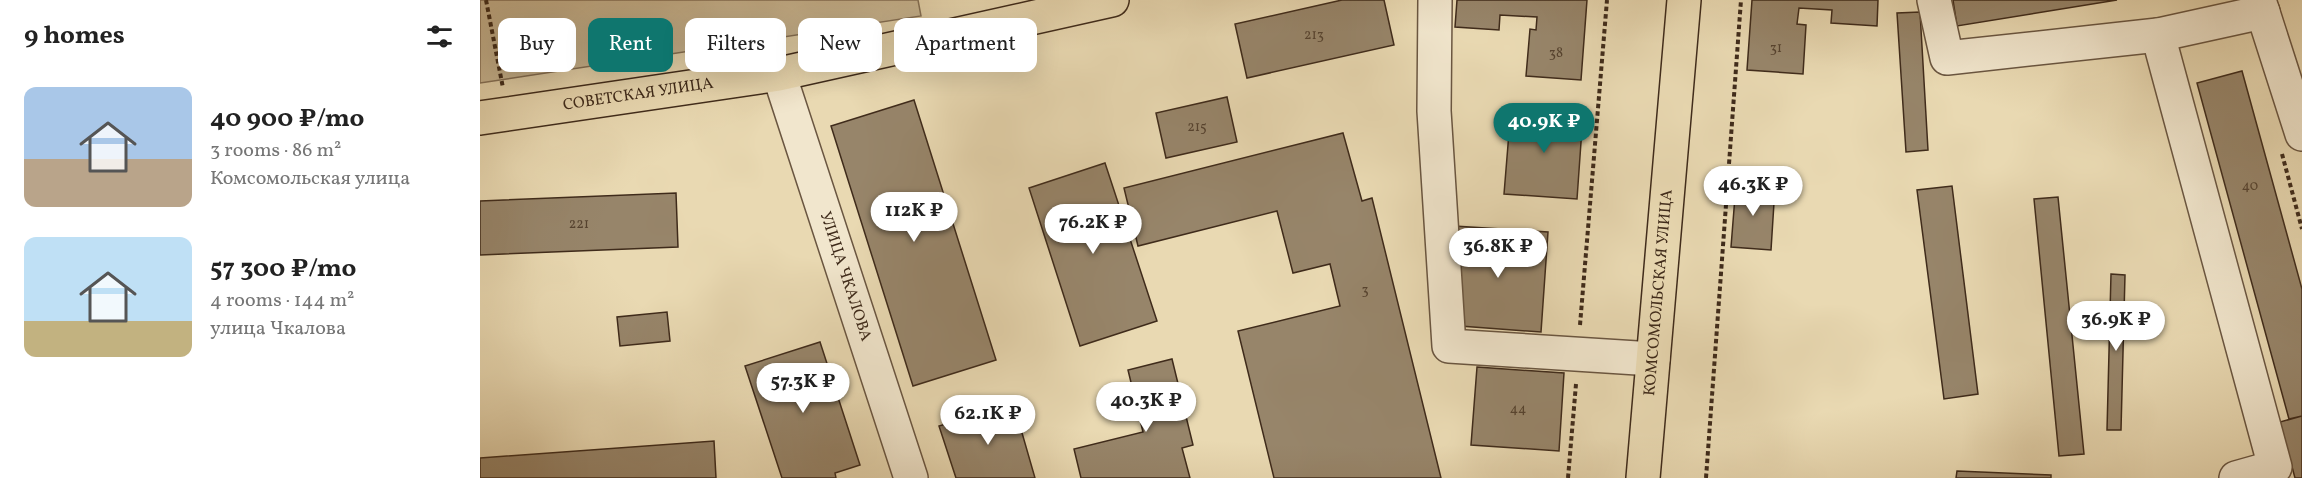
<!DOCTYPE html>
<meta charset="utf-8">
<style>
:root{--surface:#fff;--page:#f2f2f2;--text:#222;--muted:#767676;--accent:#0f766e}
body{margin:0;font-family:Vollkorn,serif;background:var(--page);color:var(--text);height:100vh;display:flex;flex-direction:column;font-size:22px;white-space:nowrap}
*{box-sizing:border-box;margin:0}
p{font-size:20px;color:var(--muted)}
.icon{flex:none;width:33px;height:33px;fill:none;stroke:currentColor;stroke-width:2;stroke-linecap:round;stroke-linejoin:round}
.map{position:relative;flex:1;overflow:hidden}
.details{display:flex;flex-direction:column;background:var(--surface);width:480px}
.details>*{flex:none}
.banner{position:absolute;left:18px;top:18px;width:570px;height:54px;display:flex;gap:12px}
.price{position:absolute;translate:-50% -51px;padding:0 14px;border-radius:21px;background:#fff;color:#222;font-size:20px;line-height:39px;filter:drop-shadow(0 2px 3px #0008)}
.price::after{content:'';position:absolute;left:50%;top:36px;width:18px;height:14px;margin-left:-9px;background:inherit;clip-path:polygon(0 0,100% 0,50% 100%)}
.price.on{background:var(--accent);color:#fff}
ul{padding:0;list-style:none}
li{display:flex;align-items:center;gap:18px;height:150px;padding:0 24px}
li span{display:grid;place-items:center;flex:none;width:168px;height:120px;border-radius:12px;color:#555}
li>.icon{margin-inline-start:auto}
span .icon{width:72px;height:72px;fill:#fffc;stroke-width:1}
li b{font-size:26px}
h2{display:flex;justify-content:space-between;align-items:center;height:72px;padding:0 24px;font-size:26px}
.chip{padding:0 21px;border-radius:12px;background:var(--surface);box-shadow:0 6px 24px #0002;font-size:21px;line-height:54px}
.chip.on{background:var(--accent);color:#fff}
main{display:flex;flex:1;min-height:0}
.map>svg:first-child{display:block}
.green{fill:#ccbb98;stroke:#86735a;stroke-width:1.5}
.building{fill:#97856a;stroke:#3f2b1b;stroke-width:1.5}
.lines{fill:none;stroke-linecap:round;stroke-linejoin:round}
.minor-casing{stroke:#6a5641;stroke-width:36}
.major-casing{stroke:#3f2b1b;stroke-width:36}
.path{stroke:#3f2b1b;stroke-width:4;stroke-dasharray:4.5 3;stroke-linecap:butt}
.minor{stroke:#f1e6cd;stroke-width:33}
.major{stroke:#e9d9b2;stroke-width:33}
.labels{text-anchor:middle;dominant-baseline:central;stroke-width:5;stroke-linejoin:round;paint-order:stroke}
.number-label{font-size:14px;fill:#55422f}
.street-label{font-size:16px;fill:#3f2b1b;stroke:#f1e6cd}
</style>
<main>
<section class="details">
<h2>9 homes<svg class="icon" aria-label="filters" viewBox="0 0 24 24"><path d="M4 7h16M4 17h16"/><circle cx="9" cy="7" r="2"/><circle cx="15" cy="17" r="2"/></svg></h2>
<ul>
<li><span style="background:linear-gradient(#a9c7e8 60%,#b9a48a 0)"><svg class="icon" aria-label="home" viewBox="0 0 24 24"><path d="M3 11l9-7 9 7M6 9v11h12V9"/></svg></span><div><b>40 900 ₽/mo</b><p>3 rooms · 86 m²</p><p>Комсомольская улица</p></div></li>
<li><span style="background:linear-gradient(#bfe0f5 70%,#c2b280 0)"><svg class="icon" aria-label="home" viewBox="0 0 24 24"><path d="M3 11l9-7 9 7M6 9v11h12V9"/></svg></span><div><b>57 300 ₽/mo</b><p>4 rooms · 144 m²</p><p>улица Чкалова</p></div></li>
</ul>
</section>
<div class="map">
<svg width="1822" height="478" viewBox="0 0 1822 478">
<rect width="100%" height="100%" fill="#e9d9b2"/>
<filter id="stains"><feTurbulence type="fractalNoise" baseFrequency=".00333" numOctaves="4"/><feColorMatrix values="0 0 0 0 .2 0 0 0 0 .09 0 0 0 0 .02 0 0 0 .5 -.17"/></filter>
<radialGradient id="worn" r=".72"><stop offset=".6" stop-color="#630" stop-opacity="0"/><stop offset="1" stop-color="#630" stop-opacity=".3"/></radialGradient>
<path class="green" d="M 0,0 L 438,0 L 441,16 L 0,83 Z"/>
<path class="building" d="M 862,0 L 904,0 L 914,45 L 767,78 L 755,24 Z
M 977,0 L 1107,0 L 1101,80 L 1046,76 L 1050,29 L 1056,30 L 1057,17 L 1020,15 L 1019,30 L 975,27 Z
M 1272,0 L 1398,0 L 1397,26 L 1351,23 L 1352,10 L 1319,8 L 1317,24 L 1326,25 L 1323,74 L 1267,70 Z
M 1473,0 L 1637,0 L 1477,26 Z
M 1440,12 L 1448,150 L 1426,152 L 1417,13 Z
M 1762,71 L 1822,289 L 1822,416 L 1809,419 L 1717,83 Z
M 747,97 L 757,142 L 686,158 L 676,113 Z
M 434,100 L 516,360 L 433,386 L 351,126 Z
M 1031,108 L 1103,114 L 1097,199 L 1024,194 Z
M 863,133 L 882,201 L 892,198 L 961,478 L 794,478 L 758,331 L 860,306 L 850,264 L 813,273 L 797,211 L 658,246 L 644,188 Z
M 625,163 L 677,321 L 600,346 L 549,188 Z
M 1256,184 L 1295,187 L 1291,250 L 1251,247 Z
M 1472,186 L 1498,394 L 1464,399 L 1437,190 Z
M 196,193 L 198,247 L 0,255 L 0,201 Z
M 1578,197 L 1604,454 L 1579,456 L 1554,199 Z
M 974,226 L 1068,232 L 1061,332 L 967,325 Z
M 1631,274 L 1645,275 L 1641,430 L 1627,430 Z
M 187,312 L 190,341 L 140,346 L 137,317 Z
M 340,342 L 380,465 L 355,473 L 356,478 L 302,478 L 265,366 Z
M 692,359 L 713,445 L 702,448 L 710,478 L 601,478 L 594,449 L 663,432 L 648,370 Z
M 997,367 L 1084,373 L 1079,451 L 991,445 Z
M 534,405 L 555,478 L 476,478 L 459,426 Z
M 1822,416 L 1822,478 L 1815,478 L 1800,422 Z
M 234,441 L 236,478 L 0,478 L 0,458 Z
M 1477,471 L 1571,475 L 1571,478 L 1476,478 Z"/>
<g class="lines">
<g class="minor-casing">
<g id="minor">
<path d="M 955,0 L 954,111 L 969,346 L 1173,359"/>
<path d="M 1454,0 L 1467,58 L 1678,35 L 1783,12"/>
<path d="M 1779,0 L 1822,134"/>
<path d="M 1678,35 L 1795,467 L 1756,478"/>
<path id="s1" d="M 299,74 L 431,478"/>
</g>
</g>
<g class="major-casing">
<g id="major">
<path id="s2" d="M 0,118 L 299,74 L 632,0"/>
<path id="s3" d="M 1163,478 L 1204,0"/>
</g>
</g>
<path class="path" d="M 6,0 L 23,88
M 1802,154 L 1822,229
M 1100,325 L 1127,0
M 1088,478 L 1096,384
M 1226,478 L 1261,0"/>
<use href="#minor" class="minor"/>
<use href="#major" class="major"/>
</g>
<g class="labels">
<g class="number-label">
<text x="834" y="35">213</text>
<text x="1296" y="48">31</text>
<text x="1076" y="53">38</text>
<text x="717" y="127">215</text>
<text x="1770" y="186">40</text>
<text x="99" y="224">221</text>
<text x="885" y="290">3</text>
<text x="1038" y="409">44</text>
</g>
<g class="street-label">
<text stroke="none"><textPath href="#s2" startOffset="160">СОВЕТСКАЯ УЛИЦА</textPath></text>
<text stroke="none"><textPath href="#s1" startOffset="213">УЛИЦА ЧКАЛОВА</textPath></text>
<text stroke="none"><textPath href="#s3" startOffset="186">КОМСОМОЛЬСКАЯ УЛИЦА</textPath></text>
</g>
</g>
<rect width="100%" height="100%" filter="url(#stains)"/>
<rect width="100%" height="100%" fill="url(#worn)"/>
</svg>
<b class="price on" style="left:1064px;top:154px">40.9K ₽</b>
<b class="price" style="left:1273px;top:217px">46.3K ₽</b>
<b class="price" style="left:434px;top:243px">112K ₽</b>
<b class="price" style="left:613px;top:255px">76.2K ₽</b>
<b class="price" style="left:1018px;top:279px">36.8K ₽</b>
<b class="price" style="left:1636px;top:352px">36.9K ₽</b>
<b class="price" style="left:323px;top:414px">57.3K ₽</b>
<b class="price" style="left:666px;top:433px">40.3K ₽</b>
<b class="price" style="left:508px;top:446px">62.1K ₽</b>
<div class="banner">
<a class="chip">Buy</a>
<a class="chip on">Rent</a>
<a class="chip">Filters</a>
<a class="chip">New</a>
<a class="chip">Apartment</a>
</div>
</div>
</main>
